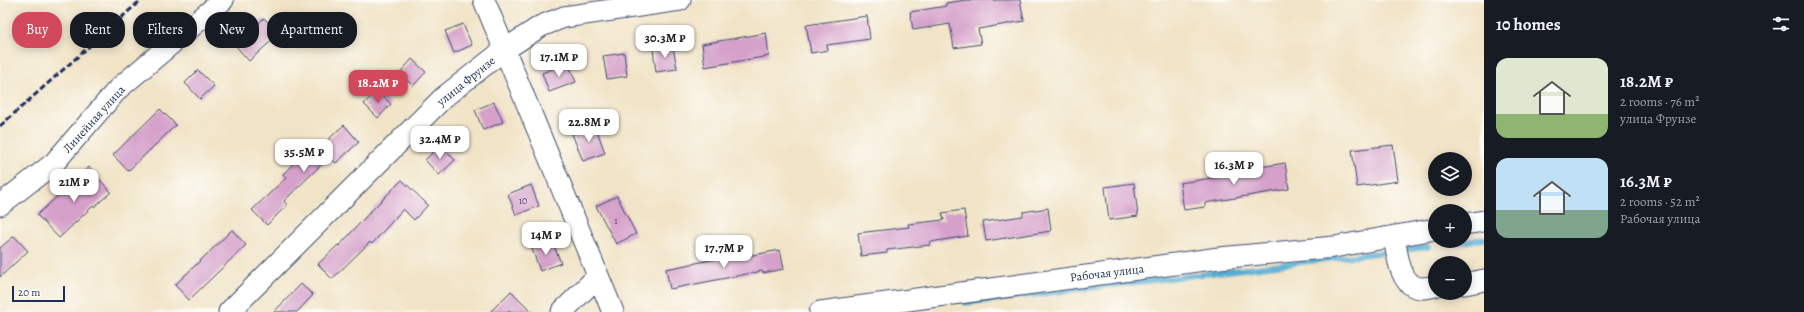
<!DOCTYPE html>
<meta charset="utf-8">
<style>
:root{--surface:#171b24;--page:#242831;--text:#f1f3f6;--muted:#9ea1a6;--accent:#d1495b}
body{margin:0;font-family:Alegreya,serif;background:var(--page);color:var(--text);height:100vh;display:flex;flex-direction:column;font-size:15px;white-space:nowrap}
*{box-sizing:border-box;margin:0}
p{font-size:13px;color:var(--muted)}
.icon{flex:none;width:22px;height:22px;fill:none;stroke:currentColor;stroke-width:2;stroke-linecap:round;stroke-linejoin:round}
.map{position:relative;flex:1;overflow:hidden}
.sheet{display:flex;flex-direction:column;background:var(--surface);width:320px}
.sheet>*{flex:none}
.hud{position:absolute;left:12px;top:12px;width:380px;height:36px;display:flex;gap:8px}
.controls{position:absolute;left:1428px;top:152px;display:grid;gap:8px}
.controls a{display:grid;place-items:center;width:44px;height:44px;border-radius:50%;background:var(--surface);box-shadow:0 2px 10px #0003;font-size:20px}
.scale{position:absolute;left:12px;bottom:10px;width:53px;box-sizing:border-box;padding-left:4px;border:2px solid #1b2f5e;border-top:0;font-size:11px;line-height:14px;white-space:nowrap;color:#1b2f5e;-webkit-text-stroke:3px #fdfcf7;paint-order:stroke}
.price{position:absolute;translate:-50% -34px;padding:0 9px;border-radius:8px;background:#fff;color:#222;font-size:13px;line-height:26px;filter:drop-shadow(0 1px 2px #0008)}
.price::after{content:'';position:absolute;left:50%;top:24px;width:12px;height:9px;margin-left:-6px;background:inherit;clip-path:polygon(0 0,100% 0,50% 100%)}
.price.current{background:var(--accent);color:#fff}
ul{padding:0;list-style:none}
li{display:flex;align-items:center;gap:12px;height:100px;padding:0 12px}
li span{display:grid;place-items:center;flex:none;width:112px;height:80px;border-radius:12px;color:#555}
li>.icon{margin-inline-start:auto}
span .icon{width:48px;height:48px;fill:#fffc;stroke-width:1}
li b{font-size:17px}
h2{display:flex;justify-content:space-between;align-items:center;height:48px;padding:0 12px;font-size:17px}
.chip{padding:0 14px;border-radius:16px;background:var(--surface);box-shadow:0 2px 10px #0003;font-size:14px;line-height:36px}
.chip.current{background:var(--accent);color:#fff}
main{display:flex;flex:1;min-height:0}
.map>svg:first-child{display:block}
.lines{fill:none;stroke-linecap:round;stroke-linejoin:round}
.stream{stroke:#55add2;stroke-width:5.5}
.building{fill:#d5a0ca}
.minor-casing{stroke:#3b4a6e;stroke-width:23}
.minor{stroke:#fff;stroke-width:21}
.rail{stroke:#1b2f5e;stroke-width:3;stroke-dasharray:6 3;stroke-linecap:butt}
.labels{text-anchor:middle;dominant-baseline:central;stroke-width:3.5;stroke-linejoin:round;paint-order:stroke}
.number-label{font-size:10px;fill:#4a4b79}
.street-label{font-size:12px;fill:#1b2f5e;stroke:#fdfcf7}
</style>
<main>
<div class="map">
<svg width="1484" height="312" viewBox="0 0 1484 312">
<rect width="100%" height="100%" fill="#fdfcf7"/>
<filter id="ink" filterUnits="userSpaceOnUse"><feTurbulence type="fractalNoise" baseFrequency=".025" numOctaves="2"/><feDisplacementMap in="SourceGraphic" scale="8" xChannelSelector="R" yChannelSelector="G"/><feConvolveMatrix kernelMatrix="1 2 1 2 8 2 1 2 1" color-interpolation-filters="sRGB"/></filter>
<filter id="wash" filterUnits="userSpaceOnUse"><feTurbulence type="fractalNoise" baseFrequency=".012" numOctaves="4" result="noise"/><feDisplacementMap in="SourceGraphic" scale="16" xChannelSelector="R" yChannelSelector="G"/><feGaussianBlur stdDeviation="0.9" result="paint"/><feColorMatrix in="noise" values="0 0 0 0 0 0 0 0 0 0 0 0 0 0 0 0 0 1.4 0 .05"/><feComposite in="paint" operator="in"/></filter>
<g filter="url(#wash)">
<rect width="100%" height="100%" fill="#f1e3c6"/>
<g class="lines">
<path class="stream" d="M 1448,244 L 1484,239
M 966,303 L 1428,247"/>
</g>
<g id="blocks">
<path class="building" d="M 966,0 L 1020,0 L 1024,21 L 978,29 L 981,44 L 954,48 L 950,24 L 913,30 L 910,12 L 946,6 L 946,3 Z
M 867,16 L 870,39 L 827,45 L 828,50 L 811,53 L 806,25 Z
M 264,18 L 279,34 L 249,61 L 235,45 Z
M 463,24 L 472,45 L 454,53 L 445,31 Z
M 766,33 L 769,56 L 705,67 L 702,44 Z
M 673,46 L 677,69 L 656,72 L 653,49 Z
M 624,53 L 627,76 L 607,79 L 603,56 Z
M 412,59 L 426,72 L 413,86 L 400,73 Z
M 568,63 L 576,82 L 549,92 L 542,73 Z
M 198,70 L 214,86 L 200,99 L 185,83 Z
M 377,91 L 391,104 L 378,118 L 364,104 Z
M 494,102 L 503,122 L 483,130 L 475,110 Z
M 160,109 L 176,125 L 128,171 L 113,155 Z
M 344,125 L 359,142 L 336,163 L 329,157 L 284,201 L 287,205 L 267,225 L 252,210 L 286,178 L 283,174 L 303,154 L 308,158 Z
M 595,125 L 605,153 L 583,161 L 572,134 Z
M 440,145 L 455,160 L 439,175 L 425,160 Z
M 1393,145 L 1398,181 L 1357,187 L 1352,150 Z
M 1285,163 L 1289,189 L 1205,203 L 1205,207 L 1184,210 L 1180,183 L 1218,177 L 1218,174 Z
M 89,167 L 111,192 L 94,207 L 93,206 L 59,238 L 37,215 Z
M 402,180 L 428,205 L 414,220 L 403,209 L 372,244 L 370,242 L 332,279 L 318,264 L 338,245 L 339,246 L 371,211 Z
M 1134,183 L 1138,216 L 1109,220 L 1105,187 Z
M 531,185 L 539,206 L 516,215 L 508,194 Z
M 617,196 L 636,234 L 616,244 L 596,206 Z
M 1048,208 L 1051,231 L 986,241 L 983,222 L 1023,216 L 1023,212 Z
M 964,210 L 968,236 L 930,242 L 930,245 L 887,250 L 887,253 L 861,256 L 858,233 L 909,227 L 908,224 L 944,220 L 942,213 Z
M 232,230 L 246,245 L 189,300 L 175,285 Z
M 14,236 L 28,251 L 0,277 L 0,248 Z
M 552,241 L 561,263 L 540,271 L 532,249 Z
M 780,250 L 784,269 L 763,273 L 762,271 L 670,289 L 666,269 L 736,255 L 737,258 Z
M 301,284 L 313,295 L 297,312 L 274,312 Z
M 511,291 L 532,312 L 490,312 Z"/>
</g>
</g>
<g filter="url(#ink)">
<use href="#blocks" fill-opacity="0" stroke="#3b4a6e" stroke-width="1"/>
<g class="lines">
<g class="minor-casing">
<path id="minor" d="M 484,0 L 613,312
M 0,205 L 54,163 L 118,89 L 223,0
M 1465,224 L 1484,221
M 1394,236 C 1397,252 1399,288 1422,288 C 1426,288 1431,287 1435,286
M 1465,284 L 1484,280
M 229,312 L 444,97 L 504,50 L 541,26 L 564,17 L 680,0
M 562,312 L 598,276
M 820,312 L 1219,258 L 1334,247 L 1435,229"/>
</g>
<use href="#minor" class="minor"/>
<path class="rail" d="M 0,126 L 141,0"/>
</g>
</g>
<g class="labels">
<g class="number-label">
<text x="523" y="200">10</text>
<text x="616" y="220">1</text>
</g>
<g class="street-label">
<text transform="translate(466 81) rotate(-39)">улица Фрунзе</text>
<text transform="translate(94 119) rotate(-48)">Линейная улица</text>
<text transform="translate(1107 273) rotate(-7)">Рабочая улица</text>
</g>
</g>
</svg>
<div class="controls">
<a><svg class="icon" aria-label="layers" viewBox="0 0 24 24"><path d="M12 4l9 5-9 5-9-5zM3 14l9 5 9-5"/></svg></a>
<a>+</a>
<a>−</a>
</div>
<div class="scale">20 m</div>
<b class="price" style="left:665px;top:59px">30.3M ₽</b>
<b class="price" style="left:559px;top:78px">17.1M ₽</b>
<b class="price current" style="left:378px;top:104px">18.2M ₽</b>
<b class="price" style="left:589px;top:143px">22.8M ₽</b>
<b class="price" style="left:440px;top:160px">32.4M ₽</b>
<b class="price" style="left:304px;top:173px">35.5M ₽</b>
<b class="price" style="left:1234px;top:186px">16.3M ₽</b>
<b class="price" style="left:74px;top:203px">21M ₽</b>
<b class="price" style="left:546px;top:256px">14M ₽</b>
<b class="price" style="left:724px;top:269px">17.7M ₽</b>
<div class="hud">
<a class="chip current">Buy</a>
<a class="chip">Rent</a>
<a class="chip">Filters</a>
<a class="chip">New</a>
<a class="chip">Apartment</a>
</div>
</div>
<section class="sheet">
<h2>10 homes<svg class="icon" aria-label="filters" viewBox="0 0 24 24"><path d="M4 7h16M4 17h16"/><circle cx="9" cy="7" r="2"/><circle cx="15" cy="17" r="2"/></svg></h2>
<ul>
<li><span style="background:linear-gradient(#dfe7d0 70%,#8fb573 0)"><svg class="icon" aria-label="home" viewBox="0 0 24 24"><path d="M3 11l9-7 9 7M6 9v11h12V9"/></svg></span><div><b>18.2M ₽</b><p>2 rooms · 76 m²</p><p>улица Фрунзе</p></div></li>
<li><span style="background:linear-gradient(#bfe0f5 65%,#7fa58c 0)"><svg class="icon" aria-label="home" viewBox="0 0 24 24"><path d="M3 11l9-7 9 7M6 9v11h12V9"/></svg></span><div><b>16.3M ₽</b><p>2 rooms · 52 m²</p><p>Рабочая улица</p></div></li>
</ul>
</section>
</main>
